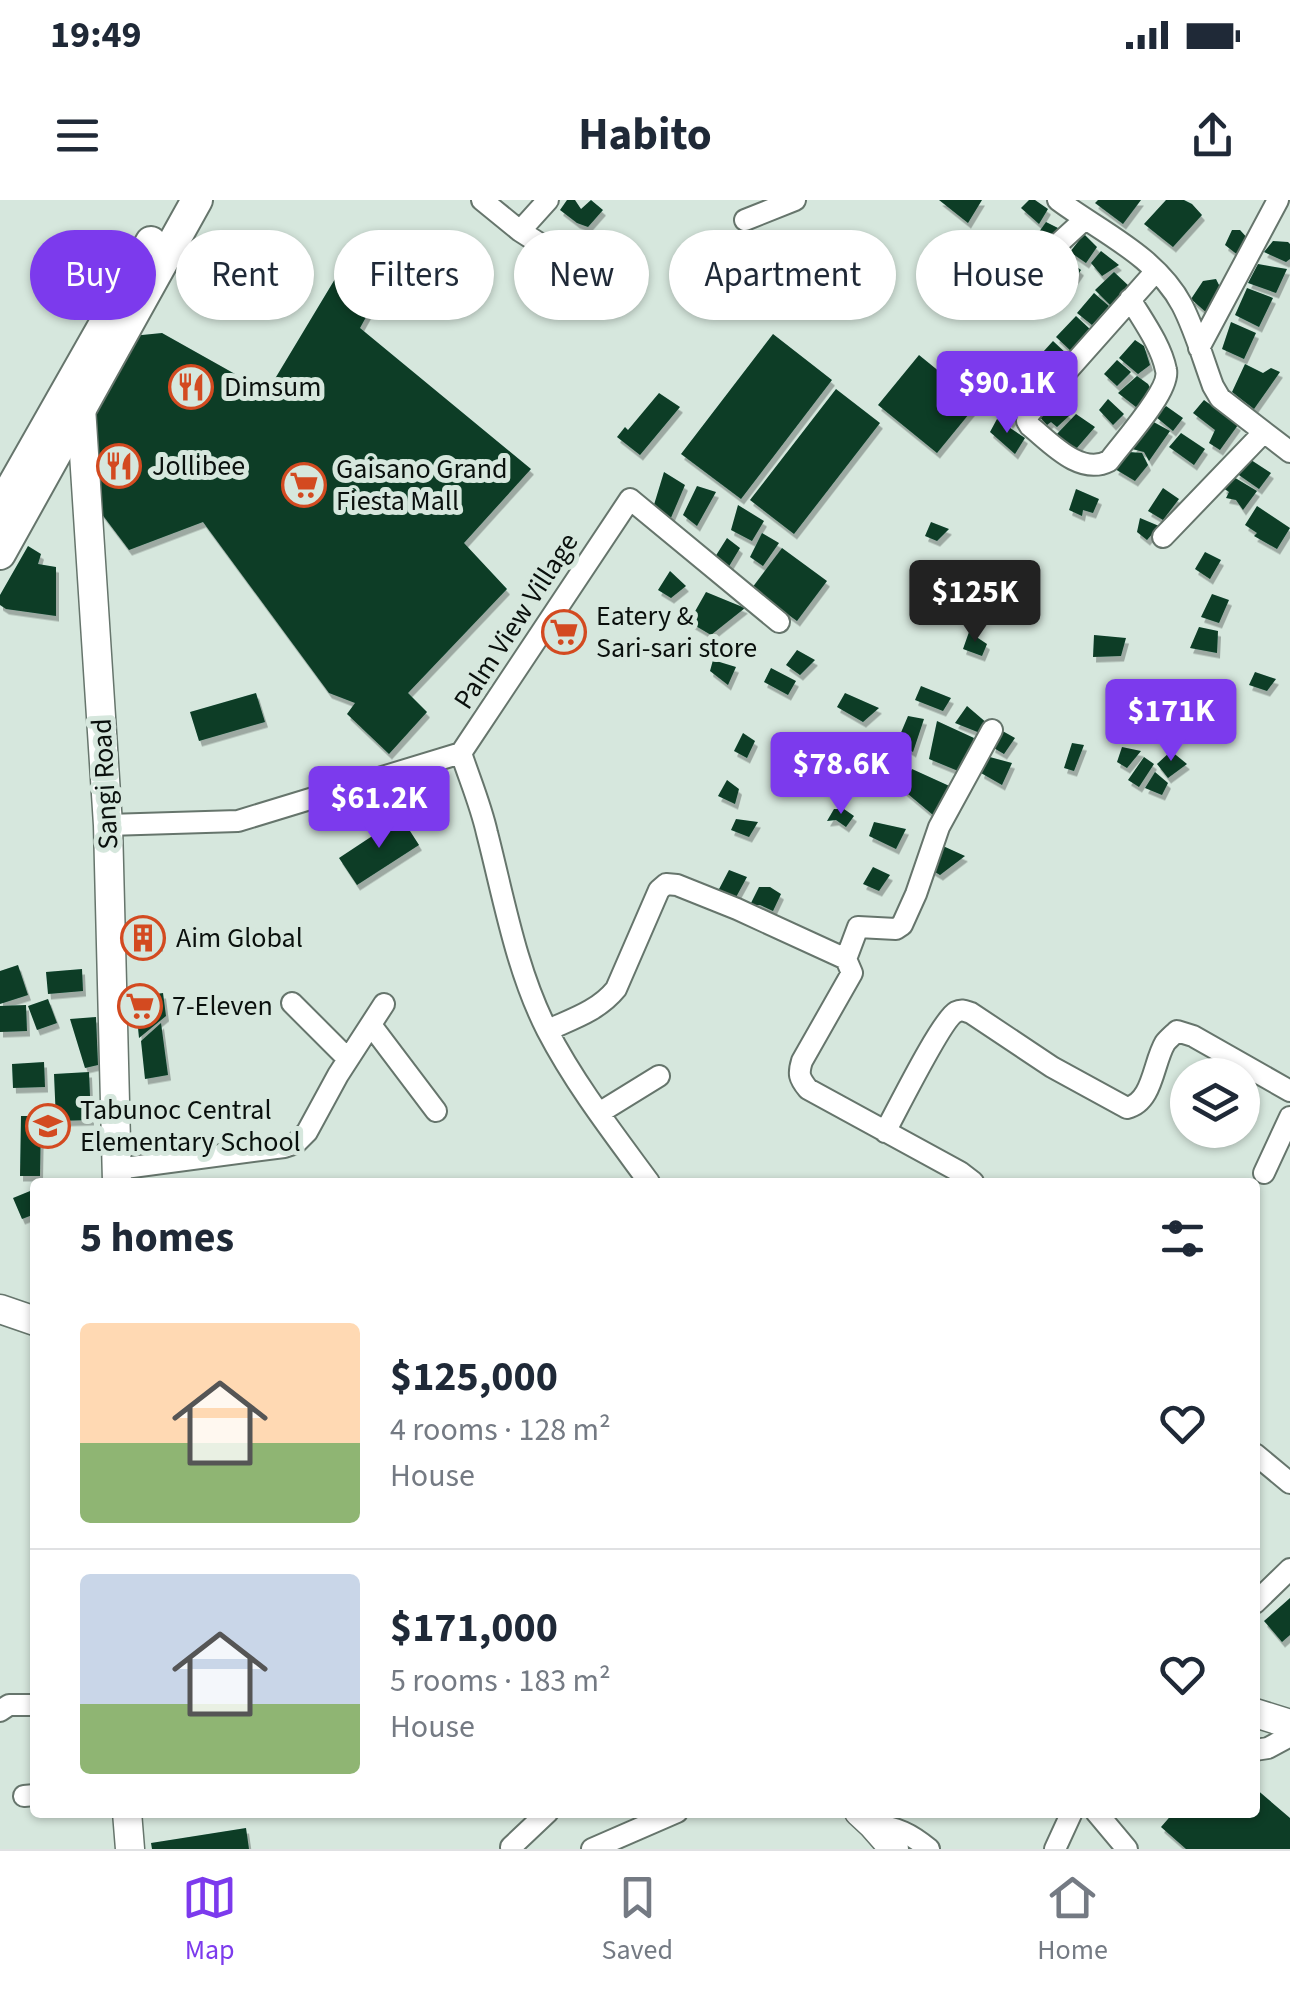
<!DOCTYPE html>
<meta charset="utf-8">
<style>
:root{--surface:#fff;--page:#f6f6f7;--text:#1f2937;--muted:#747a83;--line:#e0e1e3;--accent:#7c3aed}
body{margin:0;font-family:"Source Sans 3",sans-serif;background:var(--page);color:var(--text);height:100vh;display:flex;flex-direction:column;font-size:38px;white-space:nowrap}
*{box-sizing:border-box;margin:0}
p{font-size:32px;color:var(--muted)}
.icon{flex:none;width:55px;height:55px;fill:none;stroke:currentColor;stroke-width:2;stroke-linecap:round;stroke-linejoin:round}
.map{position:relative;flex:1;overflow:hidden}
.details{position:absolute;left:30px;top:978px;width:1230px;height:640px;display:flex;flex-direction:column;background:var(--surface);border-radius:10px;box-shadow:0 2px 8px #0004}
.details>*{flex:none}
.guide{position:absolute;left:30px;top:30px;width:1230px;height:90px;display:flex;gap:20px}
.buttons{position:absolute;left:1170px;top:858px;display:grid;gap:20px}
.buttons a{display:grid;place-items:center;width:90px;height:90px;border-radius:50%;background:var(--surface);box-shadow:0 2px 8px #0004;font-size:50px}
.price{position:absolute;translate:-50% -85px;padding:0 22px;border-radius:10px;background:var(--accent);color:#fff;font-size:32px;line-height:65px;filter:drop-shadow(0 2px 5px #0008)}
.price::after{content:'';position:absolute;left:50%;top:60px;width:30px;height:22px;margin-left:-15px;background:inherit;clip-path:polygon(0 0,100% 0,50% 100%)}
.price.current{background:#222;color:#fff}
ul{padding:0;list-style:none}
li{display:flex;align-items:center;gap:30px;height:250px;padding:0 50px}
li+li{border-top:2px solid var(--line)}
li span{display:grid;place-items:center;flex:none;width:280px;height:200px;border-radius:10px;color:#555}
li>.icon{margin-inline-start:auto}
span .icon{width:120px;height:120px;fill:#fffc;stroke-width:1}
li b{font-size:42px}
h2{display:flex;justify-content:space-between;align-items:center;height:120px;padding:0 50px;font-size:42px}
.tag{padding:0 35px;border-radius:45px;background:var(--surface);box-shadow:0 2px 8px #0004;font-size:35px;line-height:90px}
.tag.current{background:var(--accent);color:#fff}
.status{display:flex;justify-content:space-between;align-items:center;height:70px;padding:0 50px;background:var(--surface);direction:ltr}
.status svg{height:28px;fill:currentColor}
header{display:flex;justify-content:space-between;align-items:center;height:130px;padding:0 50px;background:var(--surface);font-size:45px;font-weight:700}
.tab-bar{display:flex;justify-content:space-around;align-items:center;height:140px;border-top:2px solid var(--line);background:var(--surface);font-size:28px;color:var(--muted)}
.tab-bar a{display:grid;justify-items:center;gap:5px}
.tab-bar .current{color:var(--accent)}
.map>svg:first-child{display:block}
.building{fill:#093c26;filter:url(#shadow)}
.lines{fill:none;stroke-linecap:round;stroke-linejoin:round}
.street-casing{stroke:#66756c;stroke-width:24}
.secondary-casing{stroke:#66756c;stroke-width:31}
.primary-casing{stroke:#66756c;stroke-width:34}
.street{stroke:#fff;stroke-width:20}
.secondary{stroke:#fff;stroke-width:28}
.primary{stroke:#fff;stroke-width:30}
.labels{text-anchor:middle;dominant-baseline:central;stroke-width:10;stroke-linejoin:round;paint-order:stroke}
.poi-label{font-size:28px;fill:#0a100d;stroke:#d6e7dd;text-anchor:start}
.street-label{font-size:28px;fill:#0a100d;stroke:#d6e7dd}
</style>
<div class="status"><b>19:49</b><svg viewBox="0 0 49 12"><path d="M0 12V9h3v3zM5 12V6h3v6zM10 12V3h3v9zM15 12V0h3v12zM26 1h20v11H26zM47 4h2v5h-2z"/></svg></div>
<header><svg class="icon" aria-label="menu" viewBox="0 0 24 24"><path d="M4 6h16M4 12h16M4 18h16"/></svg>Habito<svg class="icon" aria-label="share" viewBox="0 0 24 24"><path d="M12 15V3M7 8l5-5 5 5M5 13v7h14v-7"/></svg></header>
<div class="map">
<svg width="1290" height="1649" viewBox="0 0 1290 1649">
<defs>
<filter id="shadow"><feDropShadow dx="3" dy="5.5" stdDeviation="0" flood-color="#0004"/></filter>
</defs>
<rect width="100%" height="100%" fill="#d6e7dd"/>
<path class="building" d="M 567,0 L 575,0 L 581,9 L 591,0 L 603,10 L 588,27 L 577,23 L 560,10 Z
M 939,0 L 982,0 L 968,23 Z
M 1029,0 L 1035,0 L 1048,9 L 1039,24 L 1021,8 Z
M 1098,0 L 1141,0 L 1123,24 L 1095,3 Z
M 1166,0 L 1184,0 L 1192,4 L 1202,15 L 1173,47 L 1144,24 Z
M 1046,22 L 1060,29 L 1043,49 L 1032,42 Z
M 583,30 L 603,43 L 581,66 L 563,49 Z
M 1232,30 L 1240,30 L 1250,41 L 1243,59 L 1225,45 Z
M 1084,34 L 1097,47 L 1086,63 L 1070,52 Z
M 1273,41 L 1288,42 L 1290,44 L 1290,59 L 1286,62 L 1264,52 Z
M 1101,51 L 1119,65 L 1102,76 L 1091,63 Z
M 1060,54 L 1081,70 L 1071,85 L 1047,68 Z
M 347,59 L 387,79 L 360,128 L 531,269 L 464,343 L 507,389 L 408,493 L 427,512 L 389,554 L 347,514 L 355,503 L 329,493 L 203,322 L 129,350 L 92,301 L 96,203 L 132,136 L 162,133 L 267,192 Z
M 1258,64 L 1287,69 L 1276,93 L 1248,83 Z
M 1114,72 L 1130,87 L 1111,106 L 1095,90 Z
M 1216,79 L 1223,93 L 1208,114 L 1191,99 L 1203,81 Z
M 1247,88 L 1273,98 L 1259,127 L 1235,115 Z
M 1094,93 L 1109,106 L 1092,125 L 1077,113 Z
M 1076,116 L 1092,131 L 1072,152 L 1056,137 Z
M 1231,122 L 1256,133 L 1244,159 L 1222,149 Z
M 773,134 L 832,180 L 741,299 L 681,254 Z
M 1135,140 L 1144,146 L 1150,165 L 1138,174 L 1119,158 Z
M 1053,141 L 1069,156 L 1040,188 L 1024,173 Z
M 919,155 L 978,203 L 937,253 L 878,205 Z
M 1117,160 L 1131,172 L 1117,186 L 1104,174 Z
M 1245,164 L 1263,173 L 1271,168 L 1280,172 L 1254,209 L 1232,192 Z
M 1022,176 L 1039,192 L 1010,223 L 993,207 Z
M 1137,176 L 1148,184 L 1153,193 L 1136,207 L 1118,193 Z
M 836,189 L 880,223 L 794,334 L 750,300 Z
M 659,193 L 680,207 L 640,255 L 617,237 L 625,227 L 628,230 Z
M 1108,199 L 1124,214 L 1113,225 L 1099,210 Z
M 1051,200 L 1070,215 L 1057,227 L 1051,222 L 1047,225 L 1038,215 Z
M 1204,200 L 1238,225 L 1220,250 L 1209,243 L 1215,230 L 1193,213 Z
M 1166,206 L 1183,218 L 1173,231 L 1156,217 Z
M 1076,214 L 1095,227 L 1076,249 L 1056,235 Z
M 997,219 L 1025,238 L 1015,254 L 990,232 Z
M 1150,220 L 1170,231 L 1149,261 L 1144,252 L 1132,249 Z
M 1181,233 L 1205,249 L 1194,265 L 1169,247 Z
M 1129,252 L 1142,253 L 1148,265 L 1135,281 L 1115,269 Z
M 1248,258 L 1271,273 L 1259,289 L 1236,273 Z
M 664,272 L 685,285 L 670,320 L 653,308 Z
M 1232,276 L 1257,291 L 1243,310 L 1236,300 L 1226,298 L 1229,292 L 1223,288 Z
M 697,286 L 716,292 L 697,326 L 683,315 Z
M 1163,288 L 1179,299 L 1163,320 L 1148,311 Z
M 1076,289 L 1099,299 L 1093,313 L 1083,310 L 1082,316 L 1069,310 Z
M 738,305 L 764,321 L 752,341 L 731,330 Z
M 1257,306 L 1290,328 L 1277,349 L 1254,336 L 1257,333 L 1245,325 Z
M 1140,318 L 1159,326 L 1147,340 L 1137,332 Z
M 931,322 L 949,329 L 937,341 L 925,336 Z
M 762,333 L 779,343 L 763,366 L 750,357 Z
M 727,338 L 740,348 L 728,368 L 715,357 Z
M 28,346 L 41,354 L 38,364 L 56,367 L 56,416 L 6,409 L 0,405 L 0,395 Z
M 782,348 L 827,381 L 797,421 L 752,388 Z
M 1205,352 L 1221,360 L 1210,379 L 1195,369 Z
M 670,371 L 686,386 L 671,398 L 658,390 Z
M 706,392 L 745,408 L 711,435 L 689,422 Z
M 1212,394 L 1229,400 L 1219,423 L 1201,417 Z
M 1199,427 L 1218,431 L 1217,453 L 1190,448 Z
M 969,432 L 987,444 L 982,456 L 963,449 Z
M 1094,435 L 1126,438 L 1121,456 L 1093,457 Z
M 797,450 L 815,460 L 800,475 L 786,465 Z
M 713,460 L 736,467 L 728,485 L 710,471 Z
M 771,468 L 796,481 L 788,495 L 764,482 Z
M 1255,472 L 1276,479 L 1267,491 L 1249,485 Z
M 921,486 L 951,498 L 943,511 L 915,500 Z
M 256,493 L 265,522 L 199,541 L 190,512 Z
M 845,493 L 879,508 L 863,522 L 837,507 Z
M 967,506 L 988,524 L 980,533 L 955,523 Z
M 908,516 L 924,519 L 913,552 L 897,542 Z
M 937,521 L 974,538 L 963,573 L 929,559 Z
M 999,529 L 1015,538 L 1004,554 L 992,547 Z
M 743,533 L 755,541 L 747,558 L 734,551 Z
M 1072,543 L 1084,545 L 1074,571 L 1064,568 Z
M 1122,547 L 1141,551 L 1127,568 L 1117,562 Z
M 1171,551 L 1187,564 L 1168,578 L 1157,564 Z
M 986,556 L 1012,563 L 1002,585 L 981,573 Z
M 1144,557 L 1154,564 L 1139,587 L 1128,580 Z
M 912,569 L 956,589 L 939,620 L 902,589 Z
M 1155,572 L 1168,583 L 1162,595 L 1145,588 Z
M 727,580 L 739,589 L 735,604 L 718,596 Z
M 381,585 L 397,612 L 385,619 L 369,592 Z
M 834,609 L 844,609 L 854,616 L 846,627 L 836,620 L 827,621 Z
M 401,617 L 419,645 L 357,685 L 339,658 Z
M 736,619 L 758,622 L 749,637 L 731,630 Z
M 874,622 L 906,629 L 896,649 L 869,636 Z
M 943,646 L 965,656 L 940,675 L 930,669 Z
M 873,667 L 890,675 L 879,691 L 863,684 Z
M 729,670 L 747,677 L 735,699 L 718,691 Z
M 759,687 L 770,687 L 781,694 L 773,711 L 760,705 L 750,705 Z
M 157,727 L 160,746 L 128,749 L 126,729 Z
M 18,765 L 28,795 L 0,804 L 0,771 Z
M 82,769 L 83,791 L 48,794 L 46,772 Z
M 163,793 L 166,816 L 139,838 L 135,797 Z
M 48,799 L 57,823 L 37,830 L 28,806 Z
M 26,805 L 27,831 L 0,832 L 0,806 Z
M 96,817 L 98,865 L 85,868 L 70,819 Z
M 161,823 L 168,875 L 145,879 L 141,841 Z
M 44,862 L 45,887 L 13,888 L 12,864 Z
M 89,872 L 91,920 L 56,921 L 54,874 Z
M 21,916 L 41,916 L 40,976 L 20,976 Z
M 35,989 L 35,1014 L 22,1019 L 13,998 Z
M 1290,1398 L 1290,1435 L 1282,1442 L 1264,1421 Z
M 1255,1588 L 1290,1618 L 1290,1649 L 1186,1649 L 1161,1627 L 1174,1612 L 1255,1612 Z
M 246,1628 L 249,1649 L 152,1649 L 151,1643 Z"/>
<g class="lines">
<g class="street-casing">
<path id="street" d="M 482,0 L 520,31 L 556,54
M 1058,0 C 1101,32 1156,56 1182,105 C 1195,130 1203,159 1213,186 L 1220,198 L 1290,252
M 745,20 L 795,0
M 520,31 L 548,0
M 1009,96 L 1036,64 L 1084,20
M 1130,99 C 1143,121 1161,145 1166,170 C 1171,190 1122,243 1109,261 C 1080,276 1051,243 1030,226 L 1027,221 L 1029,214 L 1156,71
M 1199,148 L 1278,0
M 1163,337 L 1263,233
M 461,553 C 470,580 481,606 487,633 C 504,699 516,769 547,830 C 575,884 613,933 649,982
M 108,625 L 238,621 L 461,553 L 630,299 L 779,422
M 846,759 L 858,727 L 896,729 L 902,725 L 916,694 L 939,627 L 992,530
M 292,803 L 348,859
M 371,825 L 436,911
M 548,830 C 572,819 598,811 616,789 L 659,690 L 666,684 L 677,685 L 737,709 L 846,759 L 852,773 L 802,861 C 798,874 799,878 808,889 L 960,972 L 973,982
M 599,913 L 659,876
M 885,932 C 896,912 942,819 956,812 C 962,809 965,811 971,813 L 1052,867 L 1127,908 C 1153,902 1153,863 1165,843 C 1167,840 1174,834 1177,831 L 1193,836 L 1290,891
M 117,969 L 284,947 L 296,943 L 307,932 L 338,875 L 384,804
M 1264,973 L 1290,917
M 1255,1254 L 1290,1283
M 1255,1403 L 1290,1369
M 0,1511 L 9,1505 L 35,1505
M 1255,1550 L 1268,1548 L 1290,1536
M 24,1596 L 35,1595
M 1096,1612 L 1127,1649
M 873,1625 C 897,1627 911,1634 929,1649
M 511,1647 L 548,1612
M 592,1649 L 677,1612
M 1055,1649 L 1072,1612"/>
</g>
<g class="secondary-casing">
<path id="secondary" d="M 73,203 L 81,207 L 108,625 L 117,982
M 0,1109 L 35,1121
M 1255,1513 L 1290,1524
M 127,1612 L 130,1649
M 859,1612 L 873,1625 L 894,1649"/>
</g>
<g class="primary-casing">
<path id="primary" d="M 0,308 L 151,42
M 0,354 L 197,0"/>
</g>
<use href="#street" class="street"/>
<use href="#secondary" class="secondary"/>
<use href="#primary" class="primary"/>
</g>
<defs>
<g id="restaurant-ring" transform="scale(2.25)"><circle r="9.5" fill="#d6e7dd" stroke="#d34a20" stroke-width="1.5"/><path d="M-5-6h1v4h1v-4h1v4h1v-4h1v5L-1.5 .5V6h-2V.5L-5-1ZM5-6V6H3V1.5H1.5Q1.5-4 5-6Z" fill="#d34a20"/></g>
<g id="supermarket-ring" transform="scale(2.25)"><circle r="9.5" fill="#d6e7dd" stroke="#d34a20" stroke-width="1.5"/><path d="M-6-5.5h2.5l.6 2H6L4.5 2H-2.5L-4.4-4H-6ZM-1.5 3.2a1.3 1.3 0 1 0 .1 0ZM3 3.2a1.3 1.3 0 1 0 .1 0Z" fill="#d34a20"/></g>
<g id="building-ring" transform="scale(2.25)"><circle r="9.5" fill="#d6e7dd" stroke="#d34a20" stroke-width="1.5"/><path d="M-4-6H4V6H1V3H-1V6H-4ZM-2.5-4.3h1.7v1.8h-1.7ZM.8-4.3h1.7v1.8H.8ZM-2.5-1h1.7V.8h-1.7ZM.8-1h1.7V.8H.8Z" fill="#d34a20"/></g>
<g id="school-ring" transform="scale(2.25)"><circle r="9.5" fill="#d6e7dd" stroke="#d34a20" stroke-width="1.5"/><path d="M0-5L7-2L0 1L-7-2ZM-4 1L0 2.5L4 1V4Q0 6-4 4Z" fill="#d34a20"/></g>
</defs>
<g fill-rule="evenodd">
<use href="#restaurant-ring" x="191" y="187"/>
<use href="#restaurant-ring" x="119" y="266"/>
<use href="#supermarket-ring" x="304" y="285"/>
<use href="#supermarket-ring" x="564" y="432"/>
<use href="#building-ring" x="143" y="738"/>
<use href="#supermarket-ring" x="140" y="806"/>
<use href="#school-ring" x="48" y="926"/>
</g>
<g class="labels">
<g class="poi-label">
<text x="224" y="187">Dimsum</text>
<text x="152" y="266">Jollibee</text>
<text x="336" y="269">Gaisano Grand<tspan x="336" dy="32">Fiesta Mall</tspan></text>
<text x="596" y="416">Eatery &amp;<tspan x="596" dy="32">Sari-sari store</tspan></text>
<text x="176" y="738">Aim Global</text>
<text x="172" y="806">7-Eleven</text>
<text x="80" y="910">Tabunoc Central<tspan x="80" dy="32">Elementary School</tspan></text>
</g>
<g class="street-label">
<text transform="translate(516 421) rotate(-57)">Palm View Village</text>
<text transform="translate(105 584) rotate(-93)">Sangi Road</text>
</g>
</g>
</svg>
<div class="buttons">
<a><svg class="icon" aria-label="layers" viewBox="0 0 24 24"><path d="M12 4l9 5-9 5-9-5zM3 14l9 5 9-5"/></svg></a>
</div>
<b class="price" style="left:1007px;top:236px">$90.1K</b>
<b class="price current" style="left:975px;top:445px">$125K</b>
<b class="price" style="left:1171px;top:564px">$171K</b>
<b class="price" style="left:841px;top:617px">$78.6K</b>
<b class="price" style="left:379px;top:651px">$61.2K</b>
<div class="guide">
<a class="tag current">Buy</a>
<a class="tag">Rent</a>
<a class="tag">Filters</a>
<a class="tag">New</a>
<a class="tag">Apartment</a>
<a class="tag">House</a>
</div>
<section class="details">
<h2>5 homes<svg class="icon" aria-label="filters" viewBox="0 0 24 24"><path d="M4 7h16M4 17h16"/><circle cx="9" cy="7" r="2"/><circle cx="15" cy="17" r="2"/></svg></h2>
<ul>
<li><span style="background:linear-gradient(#ffd9b3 60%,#8fb573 0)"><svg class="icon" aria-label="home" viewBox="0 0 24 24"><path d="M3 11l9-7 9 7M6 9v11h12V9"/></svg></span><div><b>$125,000</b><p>4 rooms · 128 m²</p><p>House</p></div><svg class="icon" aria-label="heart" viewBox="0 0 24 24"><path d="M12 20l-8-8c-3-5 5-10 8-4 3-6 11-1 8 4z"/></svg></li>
<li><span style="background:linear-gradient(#c9d6e8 65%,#8fb573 0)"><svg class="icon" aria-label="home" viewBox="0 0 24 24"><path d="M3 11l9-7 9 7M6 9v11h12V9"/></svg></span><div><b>$171,000</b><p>5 rooms · 183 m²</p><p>House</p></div><svg class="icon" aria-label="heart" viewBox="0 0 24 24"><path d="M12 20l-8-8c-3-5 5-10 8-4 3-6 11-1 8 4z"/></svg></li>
</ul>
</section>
</div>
<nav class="tab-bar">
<a class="current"><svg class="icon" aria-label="map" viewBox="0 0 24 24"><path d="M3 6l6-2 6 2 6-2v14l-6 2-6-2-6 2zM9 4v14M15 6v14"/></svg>Map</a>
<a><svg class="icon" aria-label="saved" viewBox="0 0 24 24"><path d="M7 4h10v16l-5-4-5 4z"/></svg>Saved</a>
<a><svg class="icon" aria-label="home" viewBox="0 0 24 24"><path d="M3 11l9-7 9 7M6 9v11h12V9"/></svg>Home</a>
</nav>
